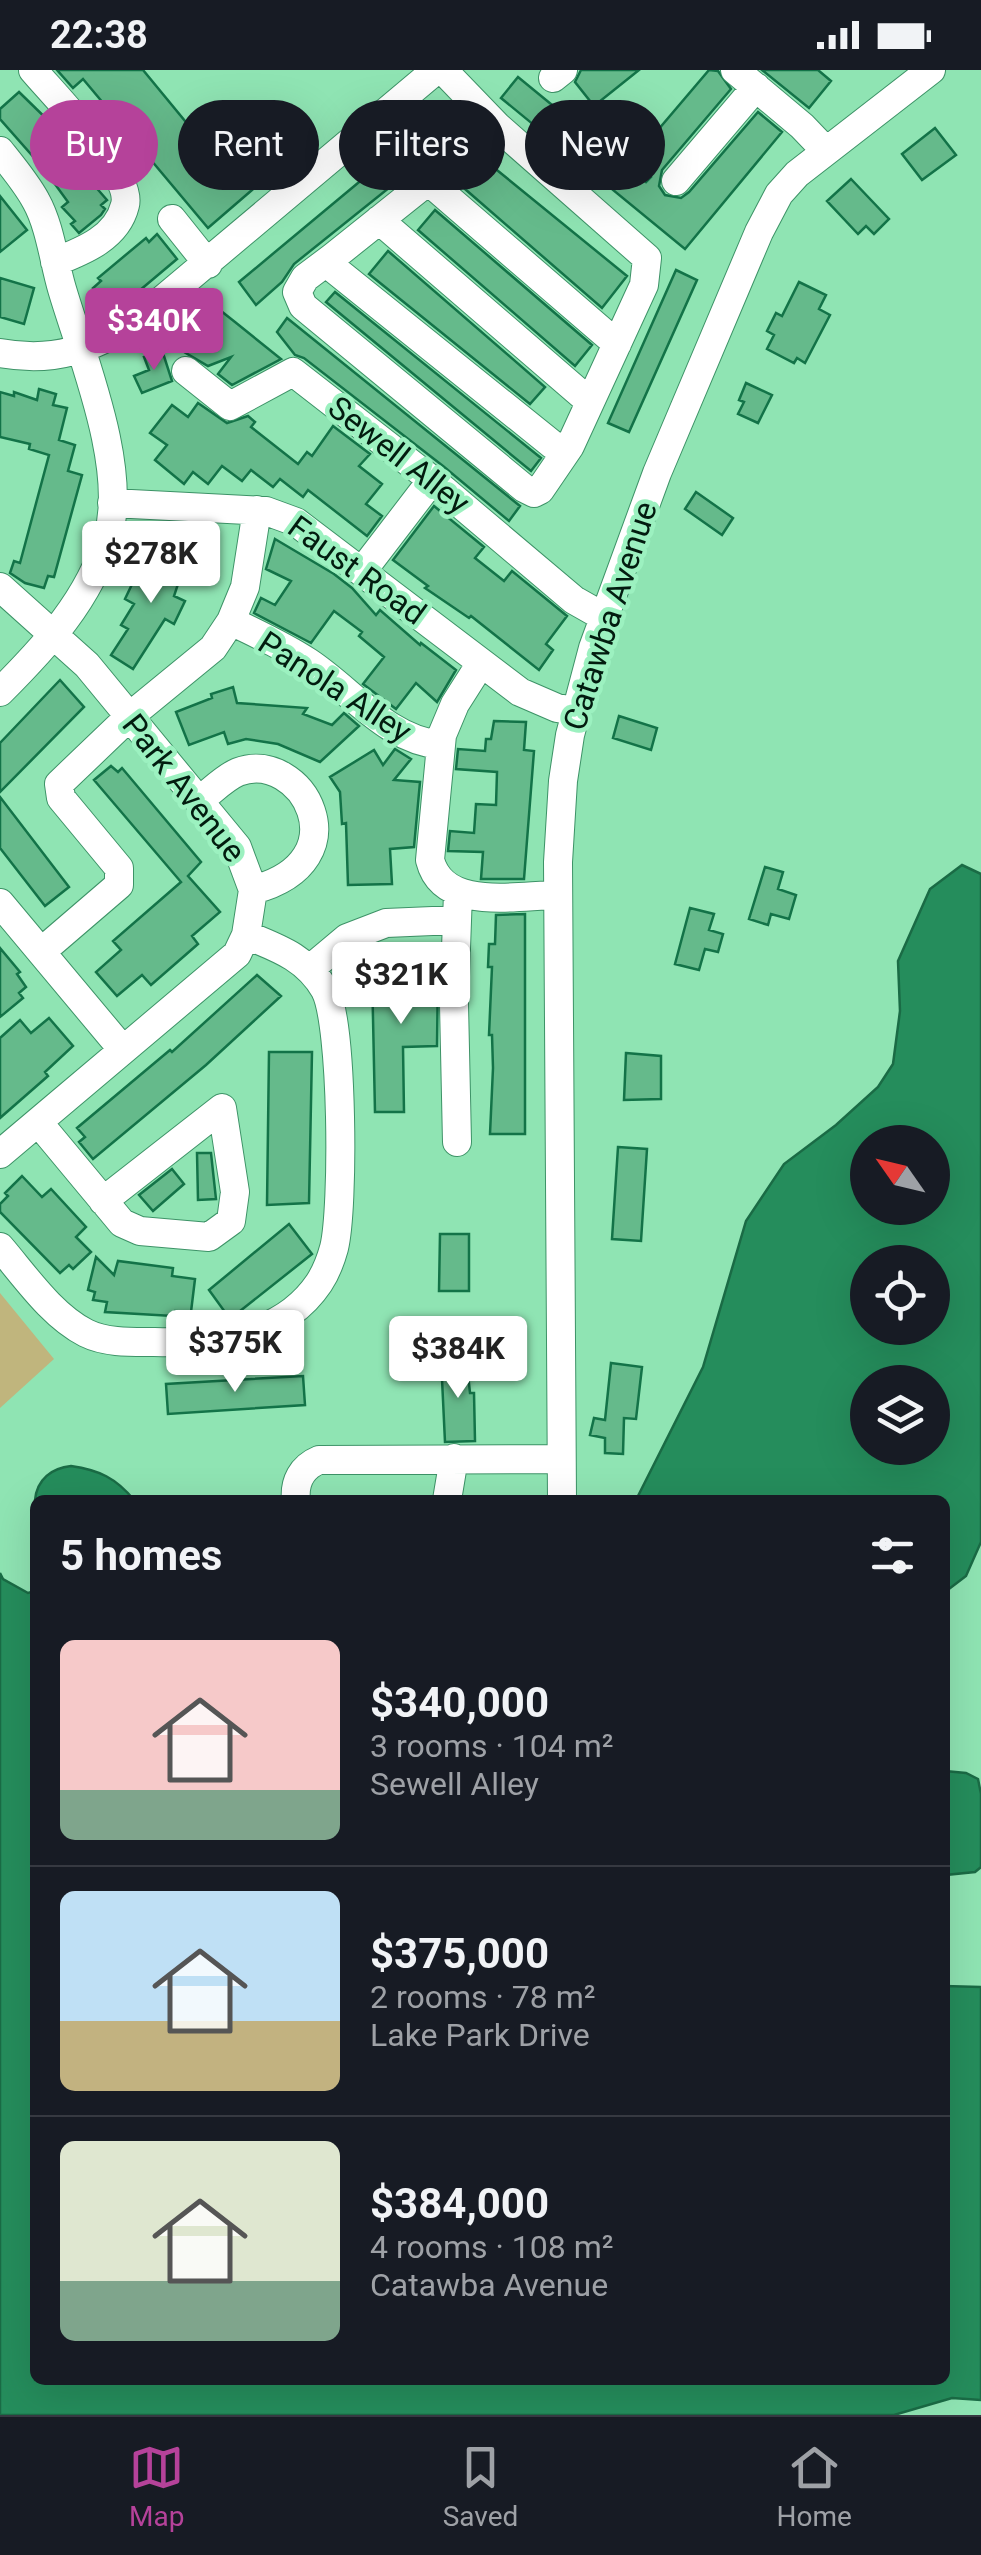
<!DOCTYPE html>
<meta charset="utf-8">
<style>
:root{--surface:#171b24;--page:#20242c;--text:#f1f3f6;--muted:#9ea1a6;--line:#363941;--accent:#b5429a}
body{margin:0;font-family:Roboto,sans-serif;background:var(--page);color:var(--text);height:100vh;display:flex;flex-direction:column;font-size:38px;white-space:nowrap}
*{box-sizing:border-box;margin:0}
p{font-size:32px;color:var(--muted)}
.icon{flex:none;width:55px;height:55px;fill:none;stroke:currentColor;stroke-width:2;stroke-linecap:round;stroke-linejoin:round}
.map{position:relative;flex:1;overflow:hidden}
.side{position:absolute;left:30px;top:1425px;width:920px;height:890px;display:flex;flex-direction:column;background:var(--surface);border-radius:15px;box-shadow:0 10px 40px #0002}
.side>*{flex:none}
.banner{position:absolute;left:30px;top:30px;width:922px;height:90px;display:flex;gap:20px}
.needle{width:65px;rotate:304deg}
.controls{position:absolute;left:850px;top:1055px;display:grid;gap:20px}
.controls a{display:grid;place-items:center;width:100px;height:100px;border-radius:50%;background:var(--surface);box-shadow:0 10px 40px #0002;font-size:50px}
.price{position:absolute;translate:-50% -85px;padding:0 22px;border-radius:10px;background:#fff;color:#222;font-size:32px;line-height:65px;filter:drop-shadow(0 2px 5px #0008)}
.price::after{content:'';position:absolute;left:50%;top:60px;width:30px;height:22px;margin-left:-15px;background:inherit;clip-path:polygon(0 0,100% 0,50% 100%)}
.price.selected{background:var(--accent);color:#fff}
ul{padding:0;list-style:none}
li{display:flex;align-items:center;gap:30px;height:250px;padding:0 30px}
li+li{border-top:2px solid var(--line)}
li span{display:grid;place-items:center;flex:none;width:280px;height:200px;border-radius:15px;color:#555}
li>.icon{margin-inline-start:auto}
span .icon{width:120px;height:120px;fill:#fffc;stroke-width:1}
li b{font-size:42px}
h2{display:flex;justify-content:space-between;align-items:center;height:120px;padding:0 30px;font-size:42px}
.tag{padding:0 35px;border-radius:45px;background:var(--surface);box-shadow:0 10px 40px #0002;font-size:35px;line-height:90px}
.tag.selected{background:var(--accent);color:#fff}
.status{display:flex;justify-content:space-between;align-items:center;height:70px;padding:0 50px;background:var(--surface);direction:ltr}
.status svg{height:28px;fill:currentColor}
.tabs{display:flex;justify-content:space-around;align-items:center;height:140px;border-top:2px solid var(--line);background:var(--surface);font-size:28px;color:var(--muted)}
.tabs a{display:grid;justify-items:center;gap:5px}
.tabs .selected{color:var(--accent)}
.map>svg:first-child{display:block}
.green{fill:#c0b57d}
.water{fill:#258d5c;stroke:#1a6b45;stroke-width:2.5;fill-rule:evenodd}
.building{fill:#65ba8b;stroke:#137348;stroke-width:2.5}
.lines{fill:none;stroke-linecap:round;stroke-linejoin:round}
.minor-casing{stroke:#3d9367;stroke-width:30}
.minor{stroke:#fff;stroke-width:28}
.labels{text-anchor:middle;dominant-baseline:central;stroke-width:9;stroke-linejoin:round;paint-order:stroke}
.street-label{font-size:32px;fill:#021c0f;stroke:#9cf1c0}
</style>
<div class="status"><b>22:38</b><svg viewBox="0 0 49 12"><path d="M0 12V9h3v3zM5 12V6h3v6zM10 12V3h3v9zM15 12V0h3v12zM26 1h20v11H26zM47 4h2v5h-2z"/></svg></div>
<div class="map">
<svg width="981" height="2345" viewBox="0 0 981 2345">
<rect width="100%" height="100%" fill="#8fe4b3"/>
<path class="green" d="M 0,1223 L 54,1289 L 0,1338 Z"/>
<path class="water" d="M 962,795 L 981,804 L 981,1472 L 966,1506 L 945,1522 L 945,1430 L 636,1430 L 703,1297 L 746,1151 L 784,1094 L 836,1055 L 878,1017 L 893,994 L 900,941 L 898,891 L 930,819 ZM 932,1072 L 932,1138 L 868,1138 L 868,1072 ZM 932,1192 L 932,1258 L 868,1258 L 868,1192 ZM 868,1312 L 932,1312 L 932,1378 L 868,1378 Z
M 71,1396 C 99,1400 116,1408 134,1430 L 35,1430 C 37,1409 52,1398 71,1396 Z
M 0,1503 L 3,1509 L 28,1523 L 35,1521 L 35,2310 L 945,2310 L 945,1916 L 981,1917 L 981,2330 L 952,2328 L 894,2345 L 0,2345 Z
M 945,1701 L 966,1703 L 978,1709 L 981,1724 L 981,1797 L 975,1802 L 945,1805 Z"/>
<path class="building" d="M 57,0 L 143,0 L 232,108 L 239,103 L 252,120 L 208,158 L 83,9 L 73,18 Z
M 581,0 L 639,0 L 594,36 L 575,12 Z
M 709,0 L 718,1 L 731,19 L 662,100 L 659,116 L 665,125 L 681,128 L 689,122 L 758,42 L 782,62 L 685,179 L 501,28 L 518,7 L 646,112 L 651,107 L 635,87 Z
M 762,0 L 818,0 L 831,11 L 809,38 Z
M 19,22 L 57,59 L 53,63 L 98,110 L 93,114 L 107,130 L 101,135 L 105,139 L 101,145 L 79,163 L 71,154 L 75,151 L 62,137 L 68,132 L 44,99 L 0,49 L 0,39 Z
M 935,58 L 956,85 L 922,110 L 902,84 Z
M 412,68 L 430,85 L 294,194 L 282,212 L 256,235 L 239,212 Z
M 487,92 L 627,206 L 602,238 L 465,119 Z
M 851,109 L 889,149 L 874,164 L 866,156 L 858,164 L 827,131 Z
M 0,126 L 27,160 L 0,182 Z
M 435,140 L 592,275 L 575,296 L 418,160 Z
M 157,164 L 177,189 L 114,242 L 93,218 L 101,211 L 98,208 L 146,168 L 149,172 Z
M 388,181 L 545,317 L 530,334 L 369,204 Z
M 676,200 L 697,210 L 629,362 L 608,353 Z
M 0,208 L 34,218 L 24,254 L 0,247 Z
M 799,212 L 826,225 L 819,239 L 830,245 L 805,293 L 797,288 L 794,293 L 767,279 L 774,265 L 767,261 L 776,243 L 782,246 Z
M 335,222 L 541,388 L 531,401 L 326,232 Z
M 216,237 L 235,252 L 281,289 L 232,315 L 218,304 L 231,287 L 208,296 L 174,276 L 200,250 L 203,253 Z
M 287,248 L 520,436 L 509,451 L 443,396 L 304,288 L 295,285 L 277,262 Z
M 162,280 L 172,311 L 142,323 L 134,306 L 149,300 L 144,287 Z
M 746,313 L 772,325 L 758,353 L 738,344 L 744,332 L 739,330 Z
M 39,319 L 56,324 L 53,335 L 67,338 L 59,370 L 75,375 L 68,401 L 82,405 L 54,507 L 48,506 L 44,518 L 25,513 L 10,503 L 14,491 L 20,493 L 49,385 L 29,379 L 30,374 L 0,367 L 0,322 L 14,326 L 14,322 L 37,330 Z
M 198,333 L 227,353 L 248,346 L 255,352 L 251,357 L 298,394 L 307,382 L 312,386 L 333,356 L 370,384 L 359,396 L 382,414 L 366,434 L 382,446 L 367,466 L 308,420 L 303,427 L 280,409 L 273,417 L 251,400 L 242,411 L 222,396 L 208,414 L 193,402 L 184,414 L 155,390 L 167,375 L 150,363 L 172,335 L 188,347 Z
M 696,422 L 733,448 L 722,465 L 685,439 Z
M 434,436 L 484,477 L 475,488 L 504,511 L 512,501 L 567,546 L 546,574 L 553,580 L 539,600 L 471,546 L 469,548 L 425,518 L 428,516 L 393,490 Z
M 275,469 L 334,504 L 352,518 L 376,545 L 380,540 L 420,575 L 421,573 L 456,600 L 437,632 L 416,613 L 396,639 L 363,614 L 384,587 L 359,566 L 362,562 L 334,541 L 311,573 L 254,543 L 261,528 L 275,535 L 291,511 L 266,499 Z
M 162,478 L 186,490 L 174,526 L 185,531 L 174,554 L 165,549 L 133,599 L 111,585 L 128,559 L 121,555 L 134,534 L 125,529 L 135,508 L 142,511 L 150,485 L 158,488 Z
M 60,610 L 84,637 L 0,722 L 0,673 Z
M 233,617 L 237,633 L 307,638 L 303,644 L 332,655 L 344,643 L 359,656 L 320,692 L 278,674 L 246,669 L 228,674 L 224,662 L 189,675 L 176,642 L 212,628 L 211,624 Z
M 619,646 L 657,658 L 651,680 L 613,668 Z
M 494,651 L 526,652 L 524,680 L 534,681 L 524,809 L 481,809 L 483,782 L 448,781 L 450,761 L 474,763 L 476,734 L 496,735 L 497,702 L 456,699 L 458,679 L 485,681 L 486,669 L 491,669 Z
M 395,679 L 411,689 L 394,710 L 420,712 L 414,777 L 390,779 L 392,814 L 348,815 L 346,753 L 342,754 L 340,722 L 330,707 L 374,680 L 383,695 Z
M 111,696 L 118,702 L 122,698 L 201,792 L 188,806 L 220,842 L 192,866 L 198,874 L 151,915 L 142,905 L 117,926 L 96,902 L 121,880 L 113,871 L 181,812 L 94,710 Z
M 0,727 L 69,817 L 45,836 L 0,778 Z
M 765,797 L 783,802 L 778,819 L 796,825 L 789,849 L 771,844 L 768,855 L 749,849 Z
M 690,838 L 714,844 L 709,860 L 723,864 L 718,882 L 705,879 L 699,900 L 675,894 Z
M 525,844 L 525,1064 L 490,1064 L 493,998 L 492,965 L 489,965 L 492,897 L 488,897 L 489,874 L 495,874 L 496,845 Z
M 0,878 L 20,902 L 17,904 L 26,917 L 19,923 L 23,928 L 0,947 Z
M 381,894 L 402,894 L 402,899 L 438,899 L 437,976 L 403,977 L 404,1042 L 375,1042 L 372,901 L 381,901 Z
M 257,905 L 281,926 L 206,995 L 93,1089 L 79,1072 L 85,1067 L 77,1058 L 170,980 L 172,982 Z
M 49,948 L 73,976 L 45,1002 L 48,1006 L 0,1048 L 0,968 L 20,950 L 31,963 Z
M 269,982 L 312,982 L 309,1133 L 267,1135 Z
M 626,983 L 661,986 L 661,1029 L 624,1030 Z
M 618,1077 L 647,1079 L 641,1171 L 612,1169 Z
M 197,1083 L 211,1083 L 216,1129 L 198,1130 Z
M 172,1099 L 184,1114 L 153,1141 L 139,1125 Z
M 22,1106 L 42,1127 L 51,1119 L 86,1157 L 76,1167 L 91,1182 L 73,1199 L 69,1195 L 60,1203 L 0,1142 L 0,1134 L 8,1126 L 5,1123 Z
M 289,1154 L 312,1184 L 230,1249 L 209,1220 Z
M 440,1164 L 469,1164 L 469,1221 L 439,1221 Z
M 96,1187 L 114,1205 L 118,1191 L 173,1198 L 172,1206 L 195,1209 L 191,1242 L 175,1241 L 173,1246 L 105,1242 L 107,1232 L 93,1230 L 95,1222 L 88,1220 Z
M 466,1286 L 470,1323 L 474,1323 L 475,1371 L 445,1372 L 441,1288 Z
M 611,1293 L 642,1297 L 636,1349 L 624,1348 L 623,1384 L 605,1383 L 605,1368 L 590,1365 L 594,1348 L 605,1350 Z
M 303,1306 L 305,1335 L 168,1344 L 166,1314 Z"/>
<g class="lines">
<g class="minor-casing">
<path id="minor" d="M 33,0 C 54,25 133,105 125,135 C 117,168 83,181 55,192
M 443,0 L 497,56 L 647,188 L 644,215 L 570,376 L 564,378 L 553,375 L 334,199 L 333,187 L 497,56
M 735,0 L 802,56 L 825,80
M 553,8 L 563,0
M 0,81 C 12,96 27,114 36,131 C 50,156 54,192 62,219 C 82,287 128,397 108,466 C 90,529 45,577 0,622
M 428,111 L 617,274
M 676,111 L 756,17
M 172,149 L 208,194
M 379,150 L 590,332
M 333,187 L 305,208 L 297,222 L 303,236 L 524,418 L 534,423 L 540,420 L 570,376
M 0,283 C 55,293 90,279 136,252 L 436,0
M 186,301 L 230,336 L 293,302 L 432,410 L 574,530 L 604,547
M 112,433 L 266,441 L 296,452 L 520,622 L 557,638 L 576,641
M 363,500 L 432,410
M 0,517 L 87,595 L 237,777 L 253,820 L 246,865 L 237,884 L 0,1084
M 231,551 C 257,564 284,576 308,592 C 352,621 387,670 441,675
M 481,593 L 455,634 L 442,665 L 430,790 C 443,842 517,825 558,825
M 200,730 C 212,721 224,708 238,702 C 302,678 364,791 253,820
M 0,833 L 123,980
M 41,882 L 119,815 L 119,798 L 61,728 L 59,714 L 130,646 L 213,578 L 231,551 L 245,517 L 257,440
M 310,899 L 347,868 L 386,853 L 456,850
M 38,1052 L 122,1153 L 140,1161 L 209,1167 L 231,1151 L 235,1122 L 222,1038 L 103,1131
M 457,1072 L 454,934 L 458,823
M 0,1177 C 25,1206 51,1245 86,1263 C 106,1273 132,1272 154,1272 C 214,1274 282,1268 319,1213 C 325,1204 331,1189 334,1178 C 344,1138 343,954 325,920 C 307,888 278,878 246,865
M 296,1430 C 294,1412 302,1397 319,1390 L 561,1389
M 447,1430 L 454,1388
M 562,1430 L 558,792 L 563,711 L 570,665 L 593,578 L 657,403 L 759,162 L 779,124 L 797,104 L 931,0"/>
</g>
<use href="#minor" class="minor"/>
</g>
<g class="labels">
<g class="street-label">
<text transform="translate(399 385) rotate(38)">Sewell Alley</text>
<text transform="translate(357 500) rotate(36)">Faust Road</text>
<text transform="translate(610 546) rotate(-72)">Catawba Avenue</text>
<text transform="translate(335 617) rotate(33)">Panola Alley</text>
<text transform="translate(184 718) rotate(52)">Park Avenue</text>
</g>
</g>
</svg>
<div class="controls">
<a><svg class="needle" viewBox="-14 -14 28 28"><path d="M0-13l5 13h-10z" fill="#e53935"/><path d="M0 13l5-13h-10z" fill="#9ea1a6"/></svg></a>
<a><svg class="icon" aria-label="locate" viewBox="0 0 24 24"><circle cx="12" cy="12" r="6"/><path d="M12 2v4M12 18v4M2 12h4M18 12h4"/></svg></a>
<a><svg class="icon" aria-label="layers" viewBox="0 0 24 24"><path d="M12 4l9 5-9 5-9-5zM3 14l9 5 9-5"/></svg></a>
</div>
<b class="price selected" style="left:154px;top:303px">$340K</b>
<b class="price" style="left:151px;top:536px">$278K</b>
<b class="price" style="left:401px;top:957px">$321K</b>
<b class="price" style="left:235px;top:1325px">$375K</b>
<b class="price" style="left:458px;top:1331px">$384K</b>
<div class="banner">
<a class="tag selected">Buy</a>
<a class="tag">Rent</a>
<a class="tag">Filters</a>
<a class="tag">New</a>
</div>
<section class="side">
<h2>5 homes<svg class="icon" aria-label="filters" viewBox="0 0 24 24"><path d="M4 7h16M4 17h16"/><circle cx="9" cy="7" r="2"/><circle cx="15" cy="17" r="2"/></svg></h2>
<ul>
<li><span style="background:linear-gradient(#f6c9c9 75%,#7fa58c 0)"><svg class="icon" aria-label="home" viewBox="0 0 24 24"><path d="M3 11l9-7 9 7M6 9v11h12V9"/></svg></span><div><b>$340,000</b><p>3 rooms · 104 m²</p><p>Sewell Alley</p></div></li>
<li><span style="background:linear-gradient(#bfe0f5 65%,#c2b280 0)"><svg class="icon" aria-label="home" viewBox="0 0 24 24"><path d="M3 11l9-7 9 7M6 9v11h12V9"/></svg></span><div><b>$375,000</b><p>2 rooms · 78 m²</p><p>Lake Park Drive</p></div></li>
<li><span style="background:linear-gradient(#dfe7d0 70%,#7fa58c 0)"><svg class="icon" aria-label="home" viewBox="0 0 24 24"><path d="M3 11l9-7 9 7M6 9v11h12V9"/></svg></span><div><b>$384,000</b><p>4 rooms · 108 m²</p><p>Catawba Avenue</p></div></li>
</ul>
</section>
</div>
<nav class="tabs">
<a class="selected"><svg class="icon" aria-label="map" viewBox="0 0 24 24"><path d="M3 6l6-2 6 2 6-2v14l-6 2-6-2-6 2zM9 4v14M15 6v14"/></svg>Map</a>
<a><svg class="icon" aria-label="saved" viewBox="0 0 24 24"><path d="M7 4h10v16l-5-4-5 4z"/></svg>Saved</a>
<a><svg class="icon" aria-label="home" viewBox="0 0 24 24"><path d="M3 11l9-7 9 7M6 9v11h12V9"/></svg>Home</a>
</nav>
